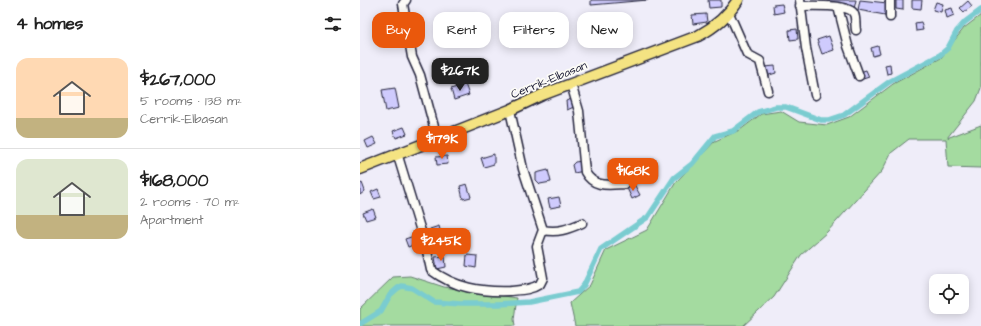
<!DOCTYPE html>
<meta charset="utf-8">
<style>
:root{--surface:#fff;--page:#f2f2f2;--text:#222;--muted:#767676;--line:#e0e0e0;--accent:#ea580c}
body{margin:0;font-family:"Architects Daughter",sans-serif;background:var(--page);color:var(--text);height:100vh;display:flex;flex-direction:column;font-size:15px;white-space:nowrap}
*{box-sizing:border-box;margin:0}
p{font-size:13px;color:var(--muted)}
.icon{flex:none;width:22px;height:22px;fill:none;stroke:currentColor;stroke-width:2;stroke-linecap:round;stroke-linejoin:round}
.map{position:relative;flex:1;overflow:hidden}
.panel{display:flex;flex-direction:column;background:var(--surface);width:360px}
.panel>*{flex:none}
.top-card{position:absolute;left:12px;top:12px;width:380px;height:36px;display:flex;gap:8px}
.fabs{position:absolute;left:569px;top:274px;display:grid;gap:8px}
.fabs a{display:grid;place-items:center;width:40px;height:40px;border-radius:8px;background:var(--surface);box-shadow:0 2px 10px #0003;font-size:20px}
.price{position:absolute;translate:-50% -34px;padding:0 9px;border-radius:8px;background:var(--accent);color:#fff;font-size:13px;line-height:26px;filter:drop-shadow(0 1px 2px #0008)}
.price::after{content:'';position:absolute;left:50%;top:24px;width:12px;height:9px;margin-left:-6px;background:inherit;clip-path:polygon(0 0,100% 0,50% 100%)}
.price.selected{background:#222;color:#fff}
ul{padding:0;list-style:none}
li{display:flex;align-items:center;gap:12px;height:100px;padding:0 16px}
li+li{border-top:1px solid var(--line)}
li span{display:grid;place-items:center;flex:none;width:112px;height:80px;border-radius:12px;color:#555}
li>.icon{margin-inline-start:auto}
span .icon{width:48px;height:48px;fill:#fffc;stroke-width:1}
li b{font-size:17px}
h2{display:flex;justify-content:space-between;align-items:center;height:48px;padding:0 16px;font-size:17px}
.pill{padding:0 14px;border-radius:12px;background:var(--surface);box-shadow:0 2px 10px #0003;font-size:14px;line-height:36px}
.pill.selected{background:var(--accent);color:#fff}
main{display:flex;flex:1;min-height:0}
.map>svg:first-child{display:block}
.green{fill:#a4dba0;stroke:#637e6e}
.lines{fill:none;stroke-linecap:round;stroke-linejoin:round}
.canal{stroke:#7accd0;stroke-width:5.5}
.building{fill:#cfcbfd;stroke:#22223b}
.minor-casing{stroke:#22223b;stroke-width:11}
.major-casing{stroke:#22223b;stroke-width:13}
.minor{stroke:#fdfcf7;stroke-width:8}
.major{stroke:#f4e382;stroke-width:10}
.labels{text-anchor:middle;dominant-baseline:central;stroke-width:3.5;stroke-linejoin:round;paint-order:stroke}
.street-label{font-size:12px;fill:#22223b;stroke:#fdfcf7}
</style>
<main>
<section class="panel">
<h2>4 homes<svg class="icon" aria-label="filters" viewBox="0 0 24 24"><path d="M4 7h16M4 17h16"/><circle cx="9" cy="7" r="2"/><circle cx="15" cy="17" r="2"/></svg></h2>
<ul>
<li><span style="background:linear-gradient(#ffd9b3 75%,#c2b280 0)"><svg class="icon" aria-label="home" viewBox="0 0 24 24"><path d="M3 11l9-7 9 7M6 9v11h12V9"/></svg></span><div><b>$267,000</b><p>5 rooms · 138 m²</p><p>Cerrik-Elbasan</p></div></li>
<li><span style="background:linear-gradient(#dfe7d0 70%,#c2b280 0)"><svg class="icon" aria-label="home" viewBox="0 0 24 24"><path d="M3 11l9-7 9 7M6 9v11h12V9"/></svg></span><div><b>$168,000</b><p>2 rooms · 70 m²</p><p>Apartment</p></div></li>
</ul>
</section>
<div class="map">
<svg width="621" height="326" viewBox="0 0 621 326">
<rect width="100%" height="100%" fill="#efedf9"/>
<filter id="ink" filterUnits="userSpaceOnUse"><feTurbulence type="fractalNoise" baseFrequency=".025" numOctaves="2"/><feDisplacementMap in="SourceGraphic" scale="8" xChannelSelector="R" yChannelSelector="G"/><feConvolveMatrix kernelMatrix="1 2 1 2 8 2 1 2 1" color-interpolation-filters="sRGB"/></filter>
<g filter="url(#ink)">
<path class="green" d="M 621,15 L 621,88 L 616,101 L 587,138 L 621,125 L 621,168 L 588,167 L 586,139 L 549,139 L 531,153 L 522,171 L 467,232 L 441,255 L 414,297 L 383,326 L 215,326 L 210,303 L 230,285 L 246,250 L 287,230 L 316,182 L 355,141 L 380,130 L 401,114 L 421,111 L 439,122 L 467,125 L 489,117 L 533,84 L 581,58 L 604,28 Z
M 50,276 L 84,287 L 157,298 L 154,319 L 155,326 L 0,326 L 0,309 L 33,277 Z"/>
<g class="lines">
<path class="canal" d="M 0,324 L 21,311 L 30,295 L 38,288 L 42,286 L 52,288 L 74,302 L 101,304 L 138,304 L 169,302 L 218,292 L 224,285 L 241,249 L 288,217 L 314,178 L 332,164 L 355,136 L 373,131 L 398,112 L 416,107 L 426,107 L 461,120 L 469,120 L 484,115 L 529,82 L 580,55 L 588,48 L 597,31 L 605,22 L 621,10"/>
</g>
<path class="building" d="M 231,0 L 288,0 L 231,5 Z
M 348,0 L 361,0 L 361,7 L 349,8 Z
M 468,0 L 496,0 L 494,9 L 467,4 Z
M 500,0 L 527,3 L 525,15 L 498,10 Z
M 536,0 L 543,0 L 543,10 L 536,9 Z
M 552,0 L 562,0 L 561,9 L 552,8 Z
M 608,1 L 612,6 L 604,12 L 600,8 Z
M 576,2 L 583,4 L 581,12 L 573,10 Z
M 422,4 L 424,12 L 414,14 L 413,5 Z
M 592,8 L 594,15 L 587,18 L 585,10 Z
M 346,14 L 347,22 L 333,24 L 332,15 Z
M 561,22 L 563,30 L 556,31 L 555,23 Z
M 437,29 L 438,39 L 430,40 L 429,30 Z
M 469,36 L 474,50 L 462,54 L 457,40 Z
M 518,46 L 520,54 L 513,56 L 511,48 Z
M 530,64 L 531,73 L 527,74 L 525,65 Z
M 415,66 L 416,73 L 406,76 L 405,67 Z
M 506,70 L 509,77 L 503,79 L 500,72 Z
M 105,84 L 109,95 L 94,100 L 91,89 Z
M 35,88 L 39,108 L 26,111 L 22,90 Z
M 214,98 L 216,106 L 207,110 L 206,101 Z
M 44,127 L 47,134 L 36,138 L 33,131 Z
M 13,137 L 17,144 L 8,148 L 5,141 Z
M 134,154 L 134,164 L 124,167 L 121,158 Z
M 87,156 L 88,164 L 77,165 L 76,157 Z
M 222,161 L 224,171 L 214,173 L 212,165 L 215,162 Z
M 188,170 L 191,182 L 180,184 L 176,180 L 176,173 Z
M 2,183 L 5,191 L 0,195 L 0,184 Z
M 107,184 L 111,197 L 103,199 L 100,186 Z
M 274,184 L 280,195 L 272,199 L 267,188 Z
M 18,189 L 21,197 L 14,199 L 11,192 Z
M 199,197 L 201,206 L 190,208 L 188,199 Z
M 13,209 L 16,217 L 6,220 L 3,213 Z
M 79,226 L 81,234 L 72,236 L 70,229 Z
M 54,236 L 56,244 L 48,247 L 45,239 Z
M 107,255 L 117,256 L 116,268 L 106,266 Z
M 85,256 L 86,267 L 77,269 L 75,257 Z"/>
<g class="lines">
<g class="minor-casing">
<path id="minor" d="M 46,0 L 43,4 L 52,57 L 60,75 L 77,138
M 440,0 L 446,48 L 455,95
M 440,6 C 450,6 490,4 494,14 C 496,18 495,25 496,30
M 478,7 L 488,46 L 499,76
M 369,13 L 387,54 L 400,61 L 408,91
M 530,17 L 530,0
M 211,84 L 219,111 L 225,172 C 234,188 248,185 264,184
M 37,153 L 67,251 L 71,270 C 95,288 121,292 150,291 C 161,290 171,290 180,284 L 183,278 L 177,246 L 183,230 L 163,169 L 150,110
M 183,230 C 198,233 208,229 222,223"/>
</g>
<g class="major-casing">
<path id="major" d="M 0,169 L 150,110 L 182,95 L 338,36 C 355,27 368,16 378,0"/>
</g>
<use href="#minor" class="minor"/>
<use href="#major" class="major"/>
</g>
</g>
<g class="labels">
<g class="street-label">
<text transform="translate(189 80) rotate(-22)">Cerrik-Elbasan</text>
</g>
</g>
</svg>
<div class="fabs">
<a><svg class="icon" aria-label="locate" viewBox="0 0 24 24"><circle cx="12" cy="12" r="6"/><path d="M12 2v4M12 18v4M2 12h4M18 12h4"/></svg></a>
</div>
<b class="price selected" style="left:100px;top:92px">$267K</b>
<b class="price" style="left:82px;top:160px">$179K</b>
<b class="price" style="left:273px;top:192px">$168K</b>
<b class="price" style="left:81px;top:262px">$245K</b>
<div class="top-card">
<a class="pill selected">Buy</a>
<a class="pill">Rent</a>
<a class="pill">Filters</a>
<a class="pill">New</a>
</div>
</div>
</main>
